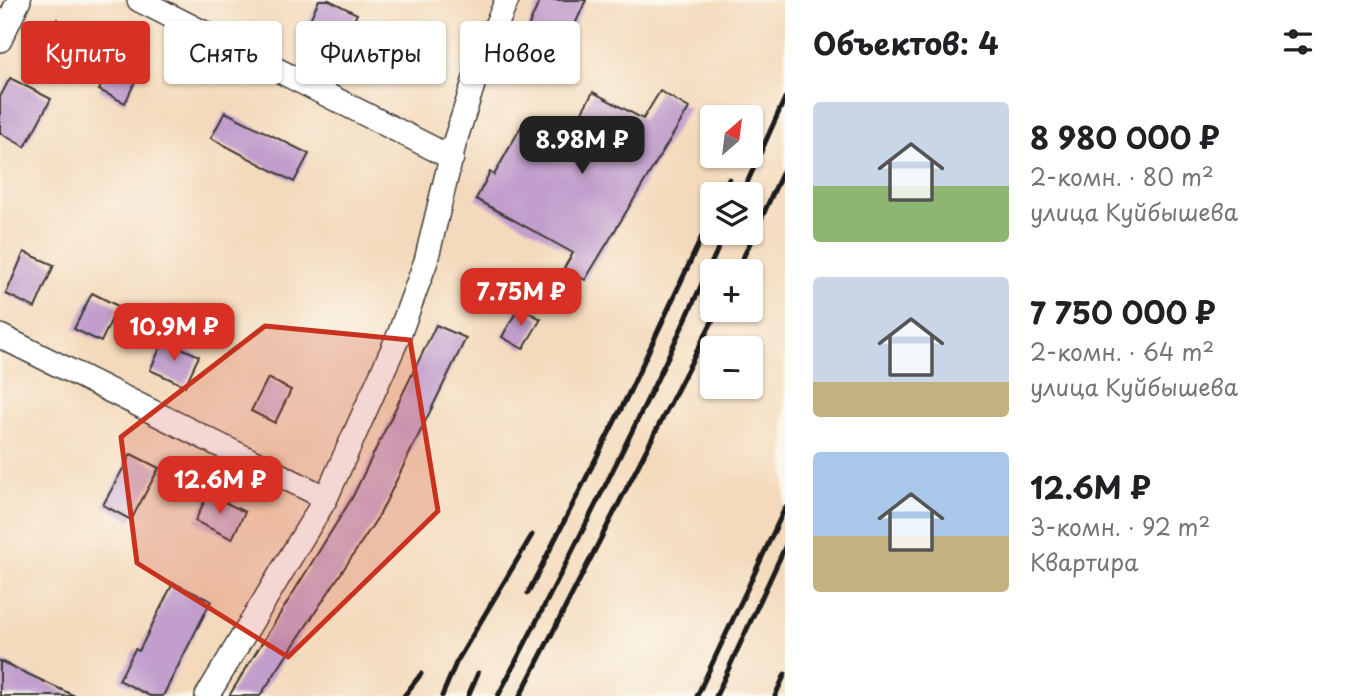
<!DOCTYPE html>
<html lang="ru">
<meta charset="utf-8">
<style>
:root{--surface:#fff;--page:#f2f2f2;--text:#202124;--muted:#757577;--accent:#d93025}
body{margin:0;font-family:"Playpen Sans",sans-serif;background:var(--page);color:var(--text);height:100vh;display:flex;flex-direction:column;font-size:26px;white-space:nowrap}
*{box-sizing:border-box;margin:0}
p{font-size:23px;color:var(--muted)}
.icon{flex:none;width:38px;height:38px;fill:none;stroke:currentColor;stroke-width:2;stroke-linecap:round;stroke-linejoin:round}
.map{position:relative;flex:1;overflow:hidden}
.panel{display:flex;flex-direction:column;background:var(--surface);width:560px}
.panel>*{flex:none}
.hud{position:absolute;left:21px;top:21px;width:658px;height:63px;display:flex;gap:14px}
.needle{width:46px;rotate:28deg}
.controls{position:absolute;left:700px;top:105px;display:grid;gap:14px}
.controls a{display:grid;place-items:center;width:63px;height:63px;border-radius:7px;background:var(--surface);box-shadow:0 2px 5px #0004;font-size:35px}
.price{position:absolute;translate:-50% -60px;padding:0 16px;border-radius:14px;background:var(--accent);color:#fff;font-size:23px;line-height:46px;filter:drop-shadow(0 2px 4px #0008)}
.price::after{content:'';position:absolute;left:50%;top:42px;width:21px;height:16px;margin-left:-10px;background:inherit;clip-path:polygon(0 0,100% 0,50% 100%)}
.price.active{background:#222;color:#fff}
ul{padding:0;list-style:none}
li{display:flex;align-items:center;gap:21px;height:175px;padding:0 28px}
li span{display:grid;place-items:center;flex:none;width:196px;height:140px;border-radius:7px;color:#555}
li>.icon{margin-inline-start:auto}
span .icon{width:84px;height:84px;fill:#fffc;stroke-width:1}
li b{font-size:30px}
h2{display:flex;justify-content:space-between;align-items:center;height:84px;padding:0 28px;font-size:30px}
.chip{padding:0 24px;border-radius:7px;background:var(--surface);box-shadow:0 2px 5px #0004;font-size:24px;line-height:63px}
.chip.active{background:var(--accent);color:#fff}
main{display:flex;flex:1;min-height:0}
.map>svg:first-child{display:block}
.building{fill:#c19ecc}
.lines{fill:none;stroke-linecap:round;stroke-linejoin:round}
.minor-casing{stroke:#3c3834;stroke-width:26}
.minor{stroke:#fff;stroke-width:23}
.rail{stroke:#1c1c1c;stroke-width:5}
.marked{fill:#c8321e;fill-opacity:0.2;stroke:#c8321e;stroke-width:5;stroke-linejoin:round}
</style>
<main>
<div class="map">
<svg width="785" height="696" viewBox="0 0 785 696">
<rect width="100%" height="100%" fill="#fbf7ec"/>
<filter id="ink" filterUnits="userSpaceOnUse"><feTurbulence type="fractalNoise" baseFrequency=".0143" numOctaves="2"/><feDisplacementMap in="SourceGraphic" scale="14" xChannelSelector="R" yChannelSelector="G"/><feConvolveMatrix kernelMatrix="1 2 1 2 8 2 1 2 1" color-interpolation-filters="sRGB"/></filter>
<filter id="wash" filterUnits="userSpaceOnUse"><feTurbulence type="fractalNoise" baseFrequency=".00686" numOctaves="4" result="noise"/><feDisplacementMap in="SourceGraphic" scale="28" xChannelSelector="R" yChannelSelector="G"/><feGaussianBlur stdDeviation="1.57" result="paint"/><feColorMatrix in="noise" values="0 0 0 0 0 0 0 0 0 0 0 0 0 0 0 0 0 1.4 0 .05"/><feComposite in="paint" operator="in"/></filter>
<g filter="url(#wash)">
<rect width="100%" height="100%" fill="#f4dabc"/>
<g id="blocks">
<path class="building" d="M 319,0 L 329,0 L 357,14 L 340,50 L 304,32 Z
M 540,0 L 586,0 L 550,80 L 512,63 Z
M 57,19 L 81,33 L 65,58 L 42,45 Z
M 118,52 L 143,65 L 125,103 L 99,90 Z
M 10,78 L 51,99 L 25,147 L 0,133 L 0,97 Z
M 660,91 L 689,108 L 585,280 L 564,268 L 573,253 L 476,199 L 490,172 L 494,175 L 522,125 L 562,147 L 593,92 L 643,119 Z
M 225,112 L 309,154 L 294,182 L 211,138 Z
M 24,252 L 54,265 L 35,308 L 6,294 Z
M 92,293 L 118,306 L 101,342 L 74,329 Z
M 519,307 L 541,319 L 523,349 L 502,337 Z
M 436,325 L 466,338 L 380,514 L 260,696 L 229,696 L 352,498 Z
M 164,340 L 199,356 L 185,386 L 150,370 Z
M 268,378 L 291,390 L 275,423 L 251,411 Z
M 131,454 L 159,468 L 131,520 L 103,505 Z
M 208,494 L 245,512 L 232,539 L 195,521 Z
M 173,583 L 211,601 L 163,696 L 150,696 L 119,680 L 135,649 L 139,651 Z
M 0,661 L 75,696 L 0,696 Z"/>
</g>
</g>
<g filter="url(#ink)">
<use href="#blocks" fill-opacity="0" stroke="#3c3834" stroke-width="2"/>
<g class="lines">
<g class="minor-casing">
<path id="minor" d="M 139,0 L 452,158
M 0,40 L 19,0
M 0,336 L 326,498
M 207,696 L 326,498 L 399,335 L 426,261 L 455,141 L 480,63 L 507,0"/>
</g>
<use href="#minor" class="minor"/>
<path class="rail" d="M 722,194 L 729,179
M 742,194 L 785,98
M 737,271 L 785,167
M 528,593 L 630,391 L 712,215
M 404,696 L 421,674
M 442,696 L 456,663 L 532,535
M 468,696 L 478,673
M 498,696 C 577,543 655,390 725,233
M 520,696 L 718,310
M 697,696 L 785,508
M 716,696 L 785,547
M 775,696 L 785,674"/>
</g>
</g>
<path class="marked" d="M 265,326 L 410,340 L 438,511 L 288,657 L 137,563 L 121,437 Z"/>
</svg>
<div class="controls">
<a><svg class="needle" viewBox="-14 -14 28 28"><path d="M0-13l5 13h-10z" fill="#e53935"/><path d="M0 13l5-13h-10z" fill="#757577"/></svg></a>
<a><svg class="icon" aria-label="layers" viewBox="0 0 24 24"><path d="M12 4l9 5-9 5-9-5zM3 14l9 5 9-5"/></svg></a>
<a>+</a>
<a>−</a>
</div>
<b class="price active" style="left:582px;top:176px">8.98M ₽</b>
<b class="price" style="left:521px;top:328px">7.75M ₽</b>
<b class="price" style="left:174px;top:363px">10.9M ₽</b>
<b class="price" style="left:220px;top:516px">12.6M ₽</b>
<div class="hud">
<a class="chip active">Купить</a>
<a class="chip">Снять</a>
<a class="chip">Фильтры</a>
<a class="chip">Новое</a>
</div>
</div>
<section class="panel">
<h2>Объектов: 4<svg class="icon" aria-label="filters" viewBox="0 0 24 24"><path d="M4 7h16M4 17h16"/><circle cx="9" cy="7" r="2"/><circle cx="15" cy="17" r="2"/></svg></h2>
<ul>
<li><span style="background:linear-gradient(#c9d6e8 60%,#8fb573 0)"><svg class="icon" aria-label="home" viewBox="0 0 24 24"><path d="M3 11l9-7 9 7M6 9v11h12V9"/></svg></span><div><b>8 980 000 ₽</b><p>2-комн. · 80 m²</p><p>улица Куйбышева</p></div></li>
<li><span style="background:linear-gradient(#c9d6e8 75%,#c2b280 0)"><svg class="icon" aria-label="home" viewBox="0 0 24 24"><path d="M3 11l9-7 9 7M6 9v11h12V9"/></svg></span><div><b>7 750 000 ₽</b><p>2-комн. · 64 m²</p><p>улица Куйбышева</p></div></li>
<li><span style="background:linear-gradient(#a9c7e8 60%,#c2b280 0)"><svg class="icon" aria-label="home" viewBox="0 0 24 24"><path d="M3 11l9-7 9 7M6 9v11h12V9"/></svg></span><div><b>12.6M ₽</b><p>3-комн. · 92 m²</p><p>Квартира</p></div></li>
</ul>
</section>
</main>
